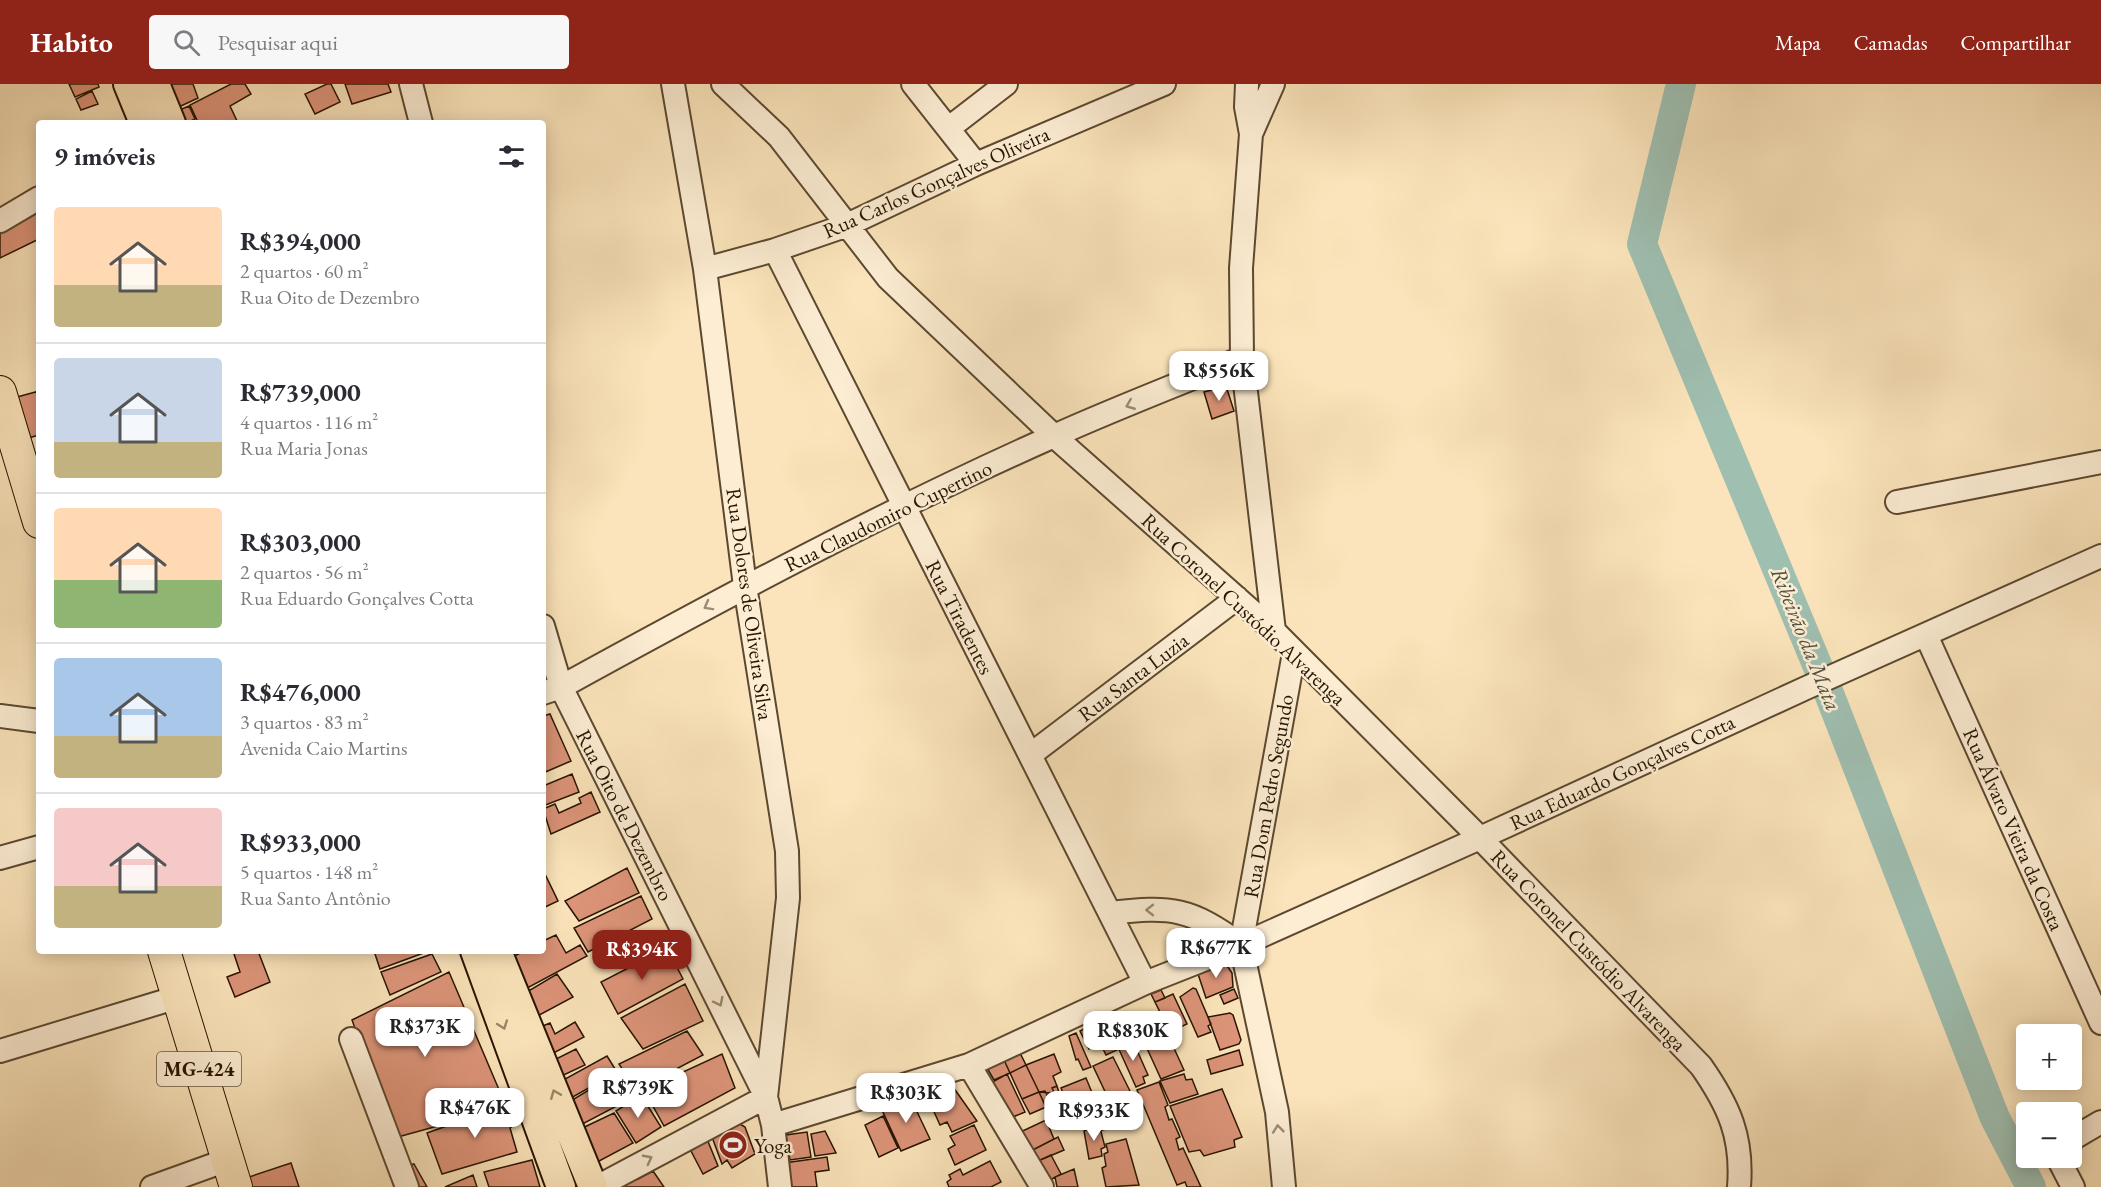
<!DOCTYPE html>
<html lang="pt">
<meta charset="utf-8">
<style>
:root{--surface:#fff;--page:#f7f7f7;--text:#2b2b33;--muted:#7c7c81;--line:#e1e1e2;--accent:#8f2418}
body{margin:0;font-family:"EB Garamond",serif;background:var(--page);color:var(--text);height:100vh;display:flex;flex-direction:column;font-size:22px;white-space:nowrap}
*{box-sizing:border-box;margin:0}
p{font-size:20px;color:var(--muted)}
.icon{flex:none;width:33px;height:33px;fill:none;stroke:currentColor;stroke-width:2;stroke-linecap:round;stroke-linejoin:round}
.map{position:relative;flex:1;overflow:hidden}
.sheet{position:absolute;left:36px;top:36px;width:510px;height:834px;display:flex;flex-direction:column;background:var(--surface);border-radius:6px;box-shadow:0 3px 15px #0003}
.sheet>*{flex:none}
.tools{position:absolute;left:2016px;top:940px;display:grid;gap:12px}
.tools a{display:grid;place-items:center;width:66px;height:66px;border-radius:6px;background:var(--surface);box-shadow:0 3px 15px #0003;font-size:30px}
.price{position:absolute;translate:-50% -51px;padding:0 14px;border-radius:12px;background:#fff;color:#222;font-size:20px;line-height:39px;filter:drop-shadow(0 2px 3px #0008)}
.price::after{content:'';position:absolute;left:50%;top:36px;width:18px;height:14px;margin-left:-9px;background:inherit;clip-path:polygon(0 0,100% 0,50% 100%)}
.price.selected{background:var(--accent);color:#fff}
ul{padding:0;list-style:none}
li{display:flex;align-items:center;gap:18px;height:150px;padding:0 18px}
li+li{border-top:2px solid var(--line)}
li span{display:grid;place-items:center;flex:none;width:168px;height:120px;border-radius:6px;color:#555}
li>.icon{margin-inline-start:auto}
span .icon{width:72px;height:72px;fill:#fffc;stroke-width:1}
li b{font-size:26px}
h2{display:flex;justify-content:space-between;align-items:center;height:72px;padding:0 18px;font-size:26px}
header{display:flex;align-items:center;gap:36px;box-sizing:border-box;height:84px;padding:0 30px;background:var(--accent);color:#fff}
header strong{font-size:28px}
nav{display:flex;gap:33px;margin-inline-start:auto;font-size:21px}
.search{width:420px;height:54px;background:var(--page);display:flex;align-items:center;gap:15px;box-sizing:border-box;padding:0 21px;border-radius:6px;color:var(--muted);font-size:22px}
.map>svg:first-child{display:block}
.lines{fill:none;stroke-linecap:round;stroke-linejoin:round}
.river{stroke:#9fbfb1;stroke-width:30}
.building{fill:#dd9479;stroke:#271402;stroke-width:1.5}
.minor-casing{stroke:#5c4830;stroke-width:26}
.major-casing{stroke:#271402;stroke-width:32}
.highway-casing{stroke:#271402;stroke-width:34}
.minor{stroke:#fcedd3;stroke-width:22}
.major{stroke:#fbe4bb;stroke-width:28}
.highway{stroke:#fbe4bb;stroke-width:32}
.oneway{stroke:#9c8b75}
.oneway2{stroke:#9c8668}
.labels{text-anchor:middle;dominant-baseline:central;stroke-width:5;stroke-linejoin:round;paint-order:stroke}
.shield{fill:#fcedd3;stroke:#675541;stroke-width:1.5}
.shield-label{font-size:20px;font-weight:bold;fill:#271402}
.street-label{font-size:21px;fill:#271402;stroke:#fcedd3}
.poi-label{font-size:21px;fill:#271402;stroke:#fcedd3;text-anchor:start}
.water-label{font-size:22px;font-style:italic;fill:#51503f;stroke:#fcedd3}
</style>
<header>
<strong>Habito</strong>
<div class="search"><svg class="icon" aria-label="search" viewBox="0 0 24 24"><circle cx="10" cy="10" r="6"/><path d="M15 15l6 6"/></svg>Pesquisar aqui</div>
<nav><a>Mapa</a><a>Camadas</a><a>Compartilhar</a></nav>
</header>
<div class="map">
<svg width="2101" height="1103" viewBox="0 0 2101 1103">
<rect width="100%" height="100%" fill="#fbe4bb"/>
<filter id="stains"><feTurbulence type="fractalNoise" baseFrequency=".00333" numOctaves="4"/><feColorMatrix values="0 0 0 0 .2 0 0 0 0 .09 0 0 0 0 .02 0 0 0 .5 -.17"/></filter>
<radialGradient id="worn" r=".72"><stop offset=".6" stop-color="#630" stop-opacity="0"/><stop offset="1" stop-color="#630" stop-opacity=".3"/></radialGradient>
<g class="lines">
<path class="river" d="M 1681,0 L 1642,160 L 1828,607 L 1995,1034 L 2031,1103"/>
</g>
<path class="building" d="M 69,0 L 98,0 L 99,3 L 75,13 Z
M 156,0 L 193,0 L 198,14 L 168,28 Z
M 231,0 L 245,0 L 251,10 L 230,22 L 238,39 L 190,39 L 197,36 L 190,21 Z
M 327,0 L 331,0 L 340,18 L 315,30 L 305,10 Z
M 345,0 L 388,0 L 391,8 L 352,20 Z
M 92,7 L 98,20 L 81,26 L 76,15 Z
M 189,22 L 195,35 L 187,39 L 172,39 L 168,31 Z
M 39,128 L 39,155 L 0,174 L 0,148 Z
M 1226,302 L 1234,327 L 1212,335 L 1204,308 Z
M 39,307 L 39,351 L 18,357 L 6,316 Z
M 550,630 L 571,677 L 543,689 L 543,632 Z
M 572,690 L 579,708 L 543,722 L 543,702 Z
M 591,708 L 600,728 L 551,750 L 543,725 L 555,720 L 559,729 L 581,719 L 579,714 Z
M 627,784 L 639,809 L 579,837 L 565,817 Z
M 544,788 L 558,817 L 543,824 L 543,789 Z
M 641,812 L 652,835 L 588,868 L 574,844 Z
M 556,851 L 566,869 L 580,861 L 587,872 L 518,909 L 505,877 L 524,867 L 543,867 L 543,857 Z
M 667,864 L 683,895 L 618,930 L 601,898 Z
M 233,867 L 258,867 L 270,898 L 235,913 L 227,893 L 240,888 Z
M 374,867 L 429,867 L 380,885 Z
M 432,870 L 441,888 L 390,911 L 381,888 Z
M 1224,877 L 1232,889 L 1233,903 L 1206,914 L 1197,887 Z
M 449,888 L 500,1008 L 463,1022 L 467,1034 L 394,1054 L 352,936 Z
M 557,890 L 573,913 L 530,936 L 520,912 Z
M 685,900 L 703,937 L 643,965 L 621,934 Z
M 1193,904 L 1196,905 L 1211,940 L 1208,942 L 1211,948 L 1198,953 L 1180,913 Z
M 1234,905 L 1238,914 L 1224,920 L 1220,911 Z
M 1161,906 L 1165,914 L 1155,918 L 1151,910 Z
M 1173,910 L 1187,940 L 1170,948 L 1155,918 Z
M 1230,929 L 1233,931 L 1241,956 L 1239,960 L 1220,966 L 1208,933 Z
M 1136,930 L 1142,947 L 1132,950 L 1125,934 Z
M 1101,934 L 1117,966 L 1106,971 L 1091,940 Z
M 1161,936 L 1184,986 L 1161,995 L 1145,960 L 1154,956 L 1148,941 Z
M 575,938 L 584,953 L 544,974 L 533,946 L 550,939 L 555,950 Z
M 1089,942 L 1098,960 L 1089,965 L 1080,947 Z
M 687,947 L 703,971 L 636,1006 L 619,980 Z
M 1076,949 L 1091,983 L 1083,986 L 1078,975 L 1076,976 L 1069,952 Z
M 1132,955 L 1148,991 L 1143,993 L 1145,999 L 1136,1003 L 1117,961 Z
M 576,965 L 585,981 L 553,996 L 546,980 Z
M 1239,966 L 1243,981 L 1211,990 L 1207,976 Z
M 1020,969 L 1026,981 L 1010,989 L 1004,976 Z
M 722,970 L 735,1004 L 664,1042 L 644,1006 Z
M 1054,970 L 1061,988 L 1053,992 L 1057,1002 L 1052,1004 L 1054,1008 L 1047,1011 L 1045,1007 L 1039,1008 L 1026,981 Z
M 607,972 L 617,988 L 564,1018 L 556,1000 Z
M 1113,973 L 1130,1007 L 1109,1016 L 1093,982 Z
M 1004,976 L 1010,989 L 994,996 L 987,984 Z
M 1026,981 L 1039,1008 L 1022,1015 L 1010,989 Z
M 617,989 L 632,1014 L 573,1045 L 564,1021 Z
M 1007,990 L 1025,1028 L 1008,1035 L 978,1006 Z
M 1184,990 L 1186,996 L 1192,995 L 1198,1010 L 1170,1019 L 1160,997 Z
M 1086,994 L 1093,1011 L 1088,1013 L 1098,1039 L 1086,1044 L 1076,1018 L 1068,1021 L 1061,1004 Z
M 1159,998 L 1168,1021 L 1165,1023 L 1169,1036 L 1172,1035 L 1180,1053 L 1176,1055 L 1179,1066 L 1183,1064 L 1201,1103 L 1187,1103 L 1185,1098 L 1177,1101 L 1137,1006 Z
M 951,1000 L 977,1037 L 952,1048 L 947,1038 L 940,1041 L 926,1010 Z
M 1057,1002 L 1060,1012 L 1054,1014 L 1060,1026 L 1049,1030 L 1039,1008 L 1051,1009 L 1054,1008 L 1052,1004 Z
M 1222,1005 L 1242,1053 L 1234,1056 L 1235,1063 L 1204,1072 L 1200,1066 L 1189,1068 L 1170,1022 Z
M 1039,1008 L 1046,1023 L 1030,1030 L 1022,1015 Z
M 641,1011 L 661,1043 L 636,1059 L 616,1027 Z
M 910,1013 L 930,1055 L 901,1067 L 882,1026 Z
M 1124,1016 L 1128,1026 L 1112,1033 L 1117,1042 L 1102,1046 L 1099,1037 L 1106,1036 L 1098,1025 Z
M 511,1019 L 519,1037 L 510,1044 L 517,1068 L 442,1090 L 427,1049 Z
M 614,1029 L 633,1059 L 588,1083 L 574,1048 Z
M 883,1032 L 898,1064 L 879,1073 L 865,1041 Z
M 1046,1036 L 1054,1055 L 1025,1070 L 1014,1051 Z
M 740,1040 L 745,1043 L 755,1070 L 732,1084 L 727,1076 L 722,1080 L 712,1053 L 728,1043 Z
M 1099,1040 L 1105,1063 L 1101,1065 L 1102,1072 L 1089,1075 L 1084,1047 Z
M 974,1041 L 986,1066 L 955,1081 L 948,1065 L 955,1061 L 950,1052 Z
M 825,1047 L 836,1069 L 815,1072 L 811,1050 Z
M 807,1048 L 811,1073 L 790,1076 L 786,1051 Z
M 1058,1053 L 1064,1066 L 1031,1080 L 1025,1070 Z
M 707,1055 L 718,1082 L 703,1090 L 691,1067 Z
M 1126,1055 L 1139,1101 L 1106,1103 L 1102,1084 L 1106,1082 L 1104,1070 L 1108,1068 L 1106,1060 Z
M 1051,1071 L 1061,1090 L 1043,1100 L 1031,1080 Z
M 827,1073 L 829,1086 L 815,1088 L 817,1103 L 788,1103 L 784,1079 Z
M 532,1076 L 540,1103 L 489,1103 L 484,1088 Z
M 990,1077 L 1001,1098 L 991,1103 L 949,1103 L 947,1098 L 951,1095 L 949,1091 L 960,1085 L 963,1091 Z
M 291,1079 L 299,1103 L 246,1103 L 243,1095 Z
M 414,1080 L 427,1103 L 411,1103 L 403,1083 Z
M 1074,1085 L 1078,1103 L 1057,1103 L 1055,1093 Z
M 653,1087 L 664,1103 L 618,1103 L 635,1092 L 638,1095 Z
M 473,1091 L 477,1103 L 445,1103 Z"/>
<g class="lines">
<g class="minor-casing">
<path id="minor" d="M 411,0 L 421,39
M 673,0 L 705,185 L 745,502 L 787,767 L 788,814 L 766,1013 L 773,1041 L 780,1103
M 723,0 L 779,53 L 888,194 L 1054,352 L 1274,547 L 1480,754 L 1701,982 C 1729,1022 1743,1053 1739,1103
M 913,0 L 976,80
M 1247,0 L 1246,23 L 1251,50
M 1273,0 L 1251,50 L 1241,184 L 1242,274 L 1274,547
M 949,44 L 1006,0
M 0,137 L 39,114
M 775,166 L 1145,899
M 705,185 L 775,166 L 845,142 L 976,80 L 1164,0
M 1897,418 L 2101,378
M 543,542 L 561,603 L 766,1013 L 597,1103
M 1926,551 L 2101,939
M 543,609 L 561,603 C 723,514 885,427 1054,352 C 1116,324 1179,300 1242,274
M 0,632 L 39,637
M 1030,671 L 1237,514
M 0,774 L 39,763
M 1110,829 C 1172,822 1190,824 1241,861
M 351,955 L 407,1103
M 0,967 L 178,913
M 969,981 L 1042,1103
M 773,1041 L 969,981 L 1145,899 L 1241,861 L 1480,754 L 1806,604 L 2101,472
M 2072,1055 L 2101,1038
M 2058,1074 L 2073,1103
M 152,1103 L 227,1076
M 1284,1103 L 1277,1028 L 1241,861 L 1294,569"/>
</g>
<g class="major-casing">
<path id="major" d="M 128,0 L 144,39
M 155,0 L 171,39
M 475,867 L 561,1103
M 497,867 L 593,1103"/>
</g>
<g class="highway-casing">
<path id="highway" d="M 0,308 L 39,438
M 164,867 L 236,1103"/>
</g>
<use href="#minor" class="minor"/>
<use href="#major" class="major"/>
<use href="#highway" class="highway"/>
</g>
<defs><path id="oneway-chevron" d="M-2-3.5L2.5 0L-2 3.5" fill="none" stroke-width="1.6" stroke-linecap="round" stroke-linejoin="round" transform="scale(1.5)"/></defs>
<g class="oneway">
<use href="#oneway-chevron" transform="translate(1130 321) rotate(158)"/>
<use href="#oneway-chevron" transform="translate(708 522) rotate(151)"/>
<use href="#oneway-chevron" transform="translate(1150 826) rotate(-180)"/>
<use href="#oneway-chevron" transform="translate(719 918) rotate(63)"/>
<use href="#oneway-chevron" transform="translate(1278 1045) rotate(-96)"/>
<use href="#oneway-chevron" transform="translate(648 1075) rotate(-28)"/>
</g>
<g class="oneway2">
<use href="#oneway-chevron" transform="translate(503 941) rotate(70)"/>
<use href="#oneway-chevron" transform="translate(555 1010) rotate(-112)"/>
</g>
<defs>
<g id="stadium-disc" transform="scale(1.5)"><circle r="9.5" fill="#8f2418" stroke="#fcedd3"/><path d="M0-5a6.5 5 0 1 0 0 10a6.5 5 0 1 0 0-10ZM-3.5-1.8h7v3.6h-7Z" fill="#fff"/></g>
</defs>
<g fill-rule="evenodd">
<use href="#stadium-disc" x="733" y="1061"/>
</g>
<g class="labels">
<rect class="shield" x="157" y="968" width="84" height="34" rx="4.5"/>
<g class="shield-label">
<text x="199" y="985">MG-424</text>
</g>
<g class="street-label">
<text transform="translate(936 98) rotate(-24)">Rua Carlos Gonçalves Oliveira</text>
<text transform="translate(888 432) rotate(-26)">Rua Claudomiro Cupertino</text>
<text transform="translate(750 520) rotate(82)">Rua Dolores de Oliveira Silva</text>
<text transform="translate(1244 525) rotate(43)">Rua Coronel Custódio Alvarenga</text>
<text transform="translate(960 533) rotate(63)">Rua Tiradentes</text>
<text transform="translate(1133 593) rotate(-37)">Rua Santa Luzia</text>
<text transform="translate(1622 688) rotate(-25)">Rua Eduardo Gonçalves Cotta</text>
<text transform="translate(1268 712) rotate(-80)">Rua Dom Pedro Segundo</text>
<text transform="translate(625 731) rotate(63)">Rua Oito de Dezembro</text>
<text transform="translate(2014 745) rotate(66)">Rua Álvaro Vieira da Costa</text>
<text transform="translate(1589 866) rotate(46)">Rua Coronel Custódio Alvarenga</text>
</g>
<g class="poi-label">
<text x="754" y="1061">Yoga</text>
</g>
<g class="water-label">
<text transform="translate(1806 555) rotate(68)">Ribeirão da Mata</text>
</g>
</g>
<rect width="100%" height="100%" filter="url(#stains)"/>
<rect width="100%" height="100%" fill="url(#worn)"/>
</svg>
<div class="tools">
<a>+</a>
<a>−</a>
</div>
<b class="price" style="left:1219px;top:318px">R$556K</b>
<b class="price" style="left:1216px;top:895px">R$677K</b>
<b class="price selected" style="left:642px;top:897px">R$394K</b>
<b class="price" style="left:425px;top:974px">R$373K</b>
<b class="price" style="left:1133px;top:978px">R$830K</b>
<b class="price" style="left:638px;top:1035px">R$739K</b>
<b class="price" style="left:906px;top:1040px">R$303K</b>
<b class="price" style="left:475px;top:1055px">R$476K</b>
<b class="price" style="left:1094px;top:1058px">R$933K</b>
<section class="sheet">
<h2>9 imóveis<svg class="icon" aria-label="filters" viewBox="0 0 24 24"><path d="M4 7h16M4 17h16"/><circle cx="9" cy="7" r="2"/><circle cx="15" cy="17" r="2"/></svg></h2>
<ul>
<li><span style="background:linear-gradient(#ffd9b3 65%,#c2b280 0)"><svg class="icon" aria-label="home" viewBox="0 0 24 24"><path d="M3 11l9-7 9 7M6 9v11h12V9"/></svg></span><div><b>R$394,000</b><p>2 quartos · 60 m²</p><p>Rua Oito de Dezembro</p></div></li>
<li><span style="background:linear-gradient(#c9d6e8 70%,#c2b280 0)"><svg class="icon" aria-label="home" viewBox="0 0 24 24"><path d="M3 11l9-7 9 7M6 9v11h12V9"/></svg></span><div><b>R$739,000</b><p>4 quartos · 116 m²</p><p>Rua Maria Jonas</p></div></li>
<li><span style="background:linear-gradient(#ffd9b3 60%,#8fb573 0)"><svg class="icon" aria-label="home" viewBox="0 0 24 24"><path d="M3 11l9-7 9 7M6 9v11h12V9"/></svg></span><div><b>R$303,000</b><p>2 quartos · 56 m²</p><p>Rua Eduardo Gonçalves Cotta</p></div></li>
<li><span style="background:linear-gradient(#a9c7e8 65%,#c2b280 0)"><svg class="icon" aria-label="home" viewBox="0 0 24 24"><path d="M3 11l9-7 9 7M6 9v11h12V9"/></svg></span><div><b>R$476,000</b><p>3 quartos · 83 m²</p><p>Avenida Caio Martins</p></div></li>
<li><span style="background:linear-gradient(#f6c9c9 65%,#c2b280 0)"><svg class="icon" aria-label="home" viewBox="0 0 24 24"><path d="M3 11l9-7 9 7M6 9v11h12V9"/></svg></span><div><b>R$933,000</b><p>5 quartos · 148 m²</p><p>Rua Santo Antônio</p></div></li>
</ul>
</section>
</div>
